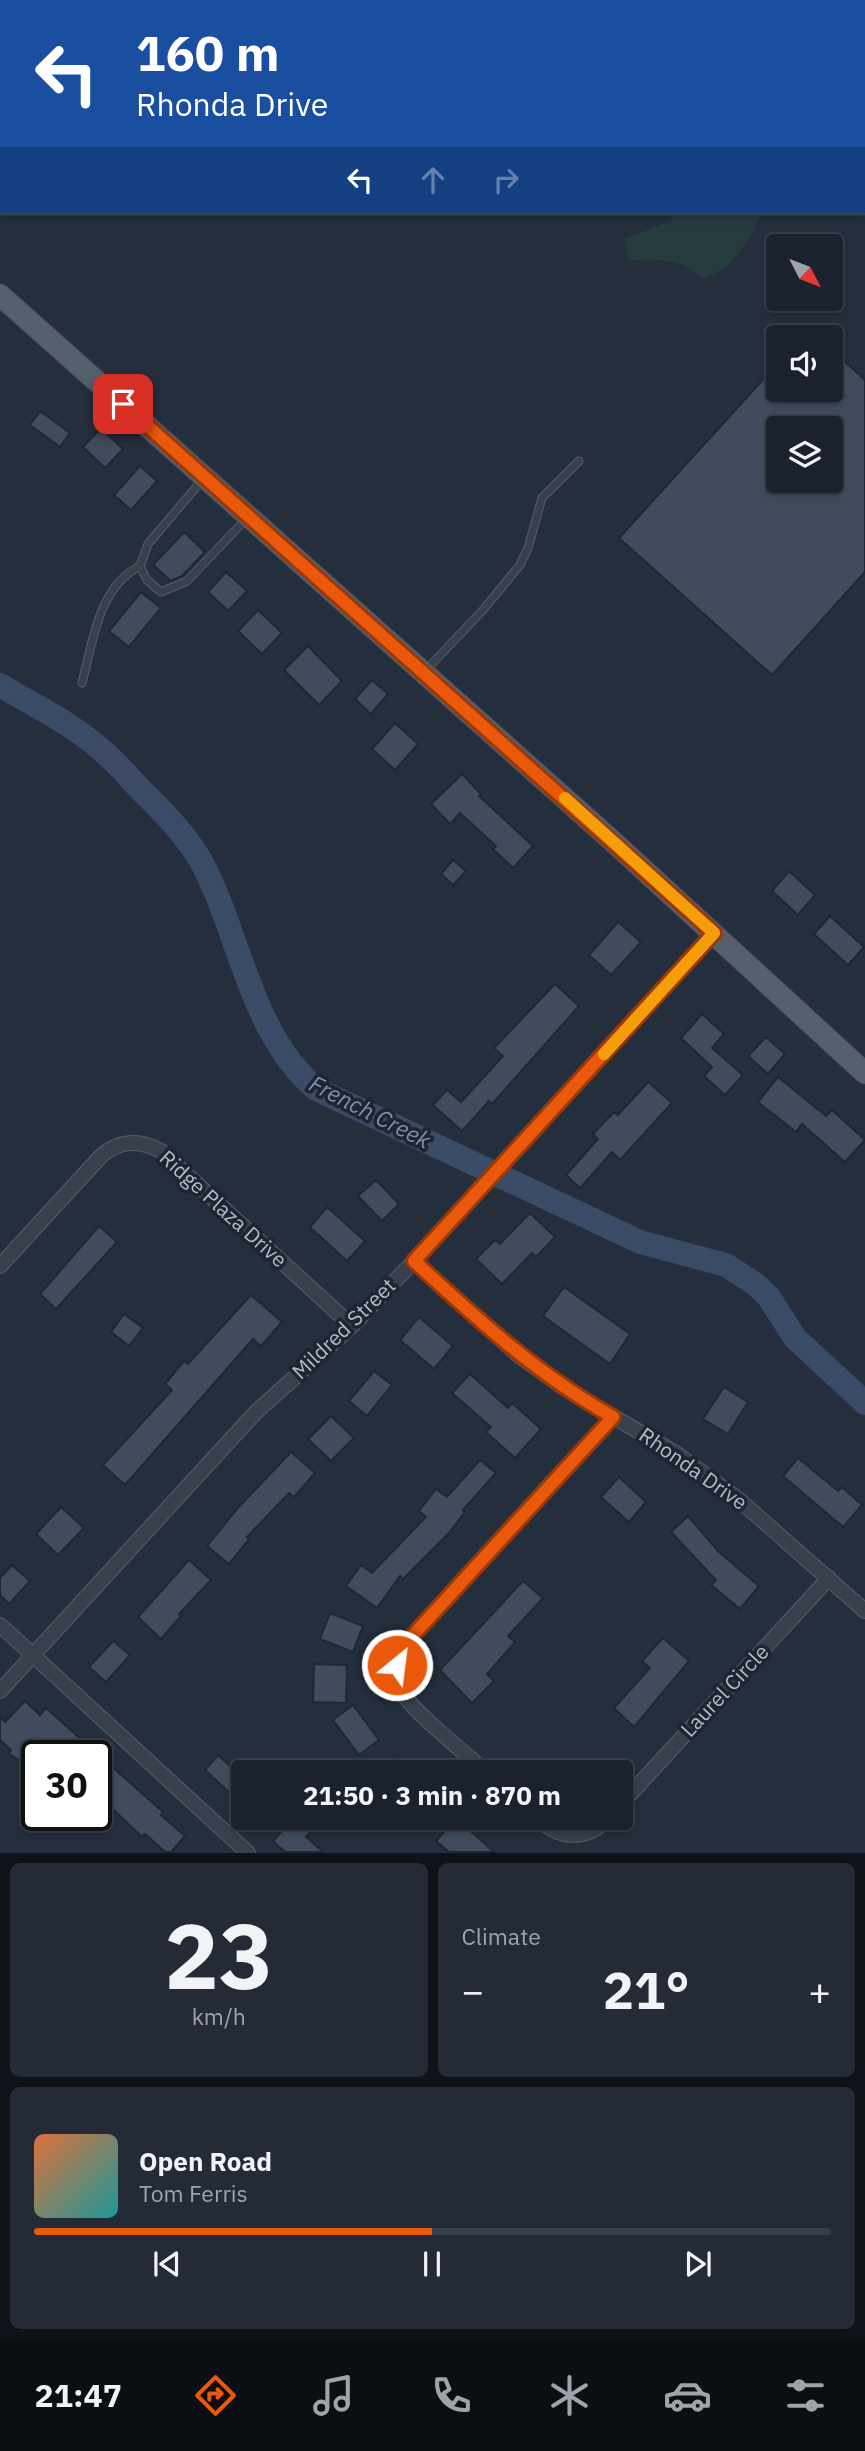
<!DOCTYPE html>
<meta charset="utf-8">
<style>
body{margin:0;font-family:"IBM Plex Sans",sans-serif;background:#242a36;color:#f1f3f6;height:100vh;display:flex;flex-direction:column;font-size:26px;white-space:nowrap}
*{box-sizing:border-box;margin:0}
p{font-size:23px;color:#a0a4aa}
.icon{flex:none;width:38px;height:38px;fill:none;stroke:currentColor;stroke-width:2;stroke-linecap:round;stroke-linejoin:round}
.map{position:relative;height:1853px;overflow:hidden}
.side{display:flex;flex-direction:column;gap:10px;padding:10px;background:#0f1319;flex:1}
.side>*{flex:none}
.hud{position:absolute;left:0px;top:0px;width:866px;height:214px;box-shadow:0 4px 10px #0003,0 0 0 2px #393f4a;background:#1a4fa0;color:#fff;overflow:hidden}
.needle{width:46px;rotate:132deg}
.buttons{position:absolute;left:766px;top:234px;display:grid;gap:14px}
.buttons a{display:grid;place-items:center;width:77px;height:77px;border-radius:7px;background:#1b222e;box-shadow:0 4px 10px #0003,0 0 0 2px #393f4a;font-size:35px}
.speed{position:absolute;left:21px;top:1740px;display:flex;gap:14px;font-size:35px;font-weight:700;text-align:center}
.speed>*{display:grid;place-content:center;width:91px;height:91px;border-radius:50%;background:#1b222e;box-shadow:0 4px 10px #0003,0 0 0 2px #393f4a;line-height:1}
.speed .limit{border:4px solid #111;border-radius:10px;background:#fff;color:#111}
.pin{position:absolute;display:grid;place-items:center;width:60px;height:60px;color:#fff;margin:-30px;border-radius:14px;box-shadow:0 4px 10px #0006}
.me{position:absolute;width:77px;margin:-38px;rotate:29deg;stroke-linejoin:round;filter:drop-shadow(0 0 5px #0008)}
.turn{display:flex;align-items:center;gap:24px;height:147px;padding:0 21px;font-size:32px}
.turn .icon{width:91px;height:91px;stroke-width:2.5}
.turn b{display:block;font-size:49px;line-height:60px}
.lanes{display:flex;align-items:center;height:66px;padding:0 21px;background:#0003;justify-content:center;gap:35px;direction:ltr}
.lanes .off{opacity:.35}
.big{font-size:52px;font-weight:700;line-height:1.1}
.side .tile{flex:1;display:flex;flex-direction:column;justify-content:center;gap:10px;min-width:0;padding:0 24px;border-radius:10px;background:#242a36}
.side .dial{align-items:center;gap:0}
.dial b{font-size:91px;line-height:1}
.song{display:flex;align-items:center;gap:21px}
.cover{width:84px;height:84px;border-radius:10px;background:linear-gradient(135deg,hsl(20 70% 55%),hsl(180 70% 35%))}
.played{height:7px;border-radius:4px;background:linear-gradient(90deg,#ea580c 50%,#393f4a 50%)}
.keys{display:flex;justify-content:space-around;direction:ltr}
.heat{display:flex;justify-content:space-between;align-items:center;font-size:38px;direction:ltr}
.side .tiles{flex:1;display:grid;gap:10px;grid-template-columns:1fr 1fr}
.tile:last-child{grid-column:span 2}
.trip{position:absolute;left:231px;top:1760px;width:402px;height:70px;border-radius:7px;background:#1b222e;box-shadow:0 4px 10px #0003,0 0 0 2px #393f4a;font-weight:700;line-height:70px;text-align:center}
.dock{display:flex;height:112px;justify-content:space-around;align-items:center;background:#0b0e12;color:#a0a4aa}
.dock .icon{width:49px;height:49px}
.dock .active{color:#ea580c}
.dock b{font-size:32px;color:#f1f3f6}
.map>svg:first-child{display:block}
</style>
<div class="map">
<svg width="865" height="1853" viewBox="0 0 865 1853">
<rect width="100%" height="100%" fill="#242e3d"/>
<path fill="#263b3e" d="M674 212H764C748 240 735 268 703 279 681 258 658 258 629 261L624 239 670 221Z"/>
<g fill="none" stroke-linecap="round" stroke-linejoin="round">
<path stroke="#394b67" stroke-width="24" d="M0 685C35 706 77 726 107 755 122 768 134 784 148 797 168 817 188 838 202 863 241 937 250 1032 316 1089L640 1242 726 1265 755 1284 768 1296 795 1338 865 1403"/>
</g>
<path fill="#404c5d" stroke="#1f2734" stroke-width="2" fill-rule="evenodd" d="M831 349 865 380V572L772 675 619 538 779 362V390H831ZM779 429H831V481H779Z
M40 411 70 433 60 447 30 425Z
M101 428 123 449 105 468 83 447Z
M140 466 157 481 131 510 114 495Z
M184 532 205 552 182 576 171 581 153 565Z
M226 572 247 591 228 611 208 592Z
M141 592 161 608 129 647 109 631Z
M258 610 282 633 262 654 238 631Z
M308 646 342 681 319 705 284 670Z
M372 680 388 694 371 714 355 699Z
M395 723 418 744 395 770 372 749Z
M462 774 481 794 479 796 533 846 513 868 493 849 496 846 460 813 450 824 431 804Z
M453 860 466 871 453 885 441 874Z
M789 871 815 895 798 915 772 891Z
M830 916 864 947 848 965 814 934Z
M618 922 641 942 611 975 589 955Z
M555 984 579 1006 492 1104 489 1101 462 1131 433 1105 447 1090 461 1102 503 1056 494 1048Z
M702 1014 724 1034 712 1048 743 1075 725 1095 704 1076 712 1067 681 1038Z
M766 1037 785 1054 768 1074 748 1056Z
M778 1077 826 1116 832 1110 865 1140 845 1162 802 1124 796 1132 758 1102Z
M648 1082 672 1103 620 1160 612 1152 580 1188 566 1175 598 1139 593 1134 614 1112 618 1115Z
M376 1180 399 1204 382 1221 358 1196Z
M327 1207 365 1241 347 1261 310 1227Z
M530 1213 555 1237 536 1257 532 1253 502 1284 476 1259 495 1240 500 1244Z
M99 1226 117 1242 56 1309 40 1294Z
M564 1287 630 1334 610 1364 543 1316Z
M251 1295 282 1322 261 1346 253 1339 125 1485 103 1465 172 1390 165 1384 184 1361 188 1364Z
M124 1314 143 1328 129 1346 111 1332Z
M419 1317 453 1346 434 1369 400 1340Z
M374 1371 392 1385 367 1416 349 1401Z
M470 1374 508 1408 512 1403 541 1429 515 1458 486 1432 491 1427 452 1393Z
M724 1387 748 1402 728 1434 703 1419Z
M331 1416 354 1438 331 1461 308 1439Z
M291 1452 315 1473 294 1497 289 1493 247 1537 249 1539 229 1564 207 1546 236 1510Z
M798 1458 838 1491 842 1487 862 1505 843 1527 783 1476Z
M480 1460 496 1473 463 1510 465 1512 448 1534 403 1579 400 1576 377 1608 346 1586 361 1565 372 1573 426 1517 419 1511 436 1489 447 1497Z
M619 1477 646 1502 629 1522 601 1497Z
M61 1507 84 1528 58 1555 36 1534Z
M688 1516 718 1551 759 1586 740 1609 711 1585 716 1580 671 1532Z
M189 1560 211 1580 179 1614 181 1616 161 1639 138 1617Z
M12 1565 30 1581 9 1604 0 1595V1578Z
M523 1581 543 1598 508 1636 515 1642 487 1674 494 1681 472 1703 440 1670Z
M330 1613 363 1626 353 1652 320 1639Z
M663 1638 689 1661 634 1727 614 1708 650 1668 642 1661Z
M113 1641 130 1655 106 1682 89 1667Z
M314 1664 347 1665 346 1703 313 1702Z
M25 1701 40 1715 46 1708 163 1812 161 1815 185 1836 171 1852H165L145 1834 142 1837 96 1793V1755H60L48 1744 44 1748 33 1739 19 1760 9 1754 11 1750 0 1740V1717L5 1722Z
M353 1705 379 1740 359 1755 333 1720Z
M218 1755 243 1778V1805L205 1770Z
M396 1758 410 1773H381Z
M294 1818H310L317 1825 306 1837 323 1852H285L273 1841Z
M456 1818 494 1852H449L436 1841Z"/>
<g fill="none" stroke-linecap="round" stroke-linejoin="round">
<defs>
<path id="lane" d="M204 478 148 544 140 566 147 580 161 592 187 581 246 519
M425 671 483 610 520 565 528 548 542 498 579 461
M82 683C93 642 98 587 140 566"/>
<path id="street" d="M414 1261 518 1355 561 1386 677 1454 738 1499 865 1611
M0 1266 101 1156C120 1140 139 1139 161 1151L352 1326
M0 1625 248 1853
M0 1691 256 1412 352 1326 414 1261 714 933
M487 1773C468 1755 410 1710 401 1690 393 1674 397 1659 405 1644L613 1417
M621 1804 829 1578
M537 1818C559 1839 586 1842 608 1818"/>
<path id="primary" d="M0 295 608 837 865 1073"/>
</defs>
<use href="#lane" stroke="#565e6b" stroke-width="9"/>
<use href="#street" stroke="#565e6b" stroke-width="16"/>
<use href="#primary" stroke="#414956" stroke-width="23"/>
<use href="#lane" stroke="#38404d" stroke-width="7"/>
<use href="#street" stroke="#38404d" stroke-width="14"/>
<use href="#primary" stroke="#565f6d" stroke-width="21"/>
</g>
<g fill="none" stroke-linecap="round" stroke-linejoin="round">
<defs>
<path id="route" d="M123 404 714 933 414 1261C477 1319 538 1375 613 1417L405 1644 397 1665"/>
</defs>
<use href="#route" stroke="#983908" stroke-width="18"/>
<use href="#route" stroke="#ea580c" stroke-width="12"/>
<path stroke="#f59e0b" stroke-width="12" d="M565 798 714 933 604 1054"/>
</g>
<g text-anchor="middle" stroke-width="7" stroke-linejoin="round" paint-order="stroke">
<g font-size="21" fill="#b3bbc9" stroke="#1d2532">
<text transform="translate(223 1209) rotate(42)" y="7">Ridge Plaza Drive</text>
<text transform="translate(344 1329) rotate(-44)" y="7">Mildred Street</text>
<text transform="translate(693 1469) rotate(35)" y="7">Rhonda Drive</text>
<text transform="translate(725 1691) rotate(-47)" y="7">Laurel Circle</text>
</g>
<g font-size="23" font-style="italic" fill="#7b91b1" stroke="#1d2532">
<text transform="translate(370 1112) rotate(27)" y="8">French Creek</text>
</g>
</g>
</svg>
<div class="buttons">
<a><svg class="needle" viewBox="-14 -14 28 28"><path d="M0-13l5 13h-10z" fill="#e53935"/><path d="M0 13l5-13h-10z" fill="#a0a4aa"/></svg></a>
<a><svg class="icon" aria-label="sound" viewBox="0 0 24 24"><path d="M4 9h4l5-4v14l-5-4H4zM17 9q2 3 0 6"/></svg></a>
<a><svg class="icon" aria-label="layers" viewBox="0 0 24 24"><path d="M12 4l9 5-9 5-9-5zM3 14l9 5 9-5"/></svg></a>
</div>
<div class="speed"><div class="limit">30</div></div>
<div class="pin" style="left:123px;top:404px;background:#d93025"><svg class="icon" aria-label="arrive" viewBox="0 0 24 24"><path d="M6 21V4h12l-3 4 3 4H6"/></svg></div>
<svg class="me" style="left:397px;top:1665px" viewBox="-20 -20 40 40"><circle r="17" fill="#ea580c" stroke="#fff" stroke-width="3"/><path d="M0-11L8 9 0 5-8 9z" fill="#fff"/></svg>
<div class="trip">21:50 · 3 min · 870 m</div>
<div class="hud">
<div class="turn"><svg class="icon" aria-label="left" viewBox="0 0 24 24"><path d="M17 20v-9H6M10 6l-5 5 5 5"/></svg><div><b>160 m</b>Rhonda Drive</div></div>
<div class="lanes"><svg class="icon" aria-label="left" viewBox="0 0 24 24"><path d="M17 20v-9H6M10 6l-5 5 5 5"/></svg><svg class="icon off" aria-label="ahead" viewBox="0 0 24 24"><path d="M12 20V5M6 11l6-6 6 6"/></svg><svg class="icon off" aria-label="right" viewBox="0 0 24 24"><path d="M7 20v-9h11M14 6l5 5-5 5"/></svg></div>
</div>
</div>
<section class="side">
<div class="tiles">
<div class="tile dial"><b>23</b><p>km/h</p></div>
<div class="tile"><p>Climate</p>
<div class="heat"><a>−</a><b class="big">21°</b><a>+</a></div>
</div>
<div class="tile">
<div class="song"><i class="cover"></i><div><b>Open Road</b><p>Tom Ferris</p></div></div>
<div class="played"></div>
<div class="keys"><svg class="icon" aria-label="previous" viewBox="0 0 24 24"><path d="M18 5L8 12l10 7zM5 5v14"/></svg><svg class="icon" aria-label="pause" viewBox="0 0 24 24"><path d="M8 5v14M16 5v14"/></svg><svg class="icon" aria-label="next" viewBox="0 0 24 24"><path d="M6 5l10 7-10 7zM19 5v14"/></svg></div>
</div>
</div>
</section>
<nav class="dock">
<b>21:47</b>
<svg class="icon active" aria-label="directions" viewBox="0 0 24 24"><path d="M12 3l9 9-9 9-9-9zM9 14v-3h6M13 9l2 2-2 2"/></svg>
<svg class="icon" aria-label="music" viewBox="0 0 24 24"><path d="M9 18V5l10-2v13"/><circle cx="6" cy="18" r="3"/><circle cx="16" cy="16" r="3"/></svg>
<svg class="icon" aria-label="phone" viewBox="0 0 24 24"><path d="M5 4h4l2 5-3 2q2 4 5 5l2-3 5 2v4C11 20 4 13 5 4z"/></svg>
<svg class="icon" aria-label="climate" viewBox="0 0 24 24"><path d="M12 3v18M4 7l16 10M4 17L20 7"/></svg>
<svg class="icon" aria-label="car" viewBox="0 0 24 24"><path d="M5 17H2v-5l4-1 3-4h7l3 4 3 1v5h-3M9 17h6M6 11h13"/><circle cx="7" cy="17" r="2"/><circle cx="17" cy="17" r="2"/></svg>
<svg class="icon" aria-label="filters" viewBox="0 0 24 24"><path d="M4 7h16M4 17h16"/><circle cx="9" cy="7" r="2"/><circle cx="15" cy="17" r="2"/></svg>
</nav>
